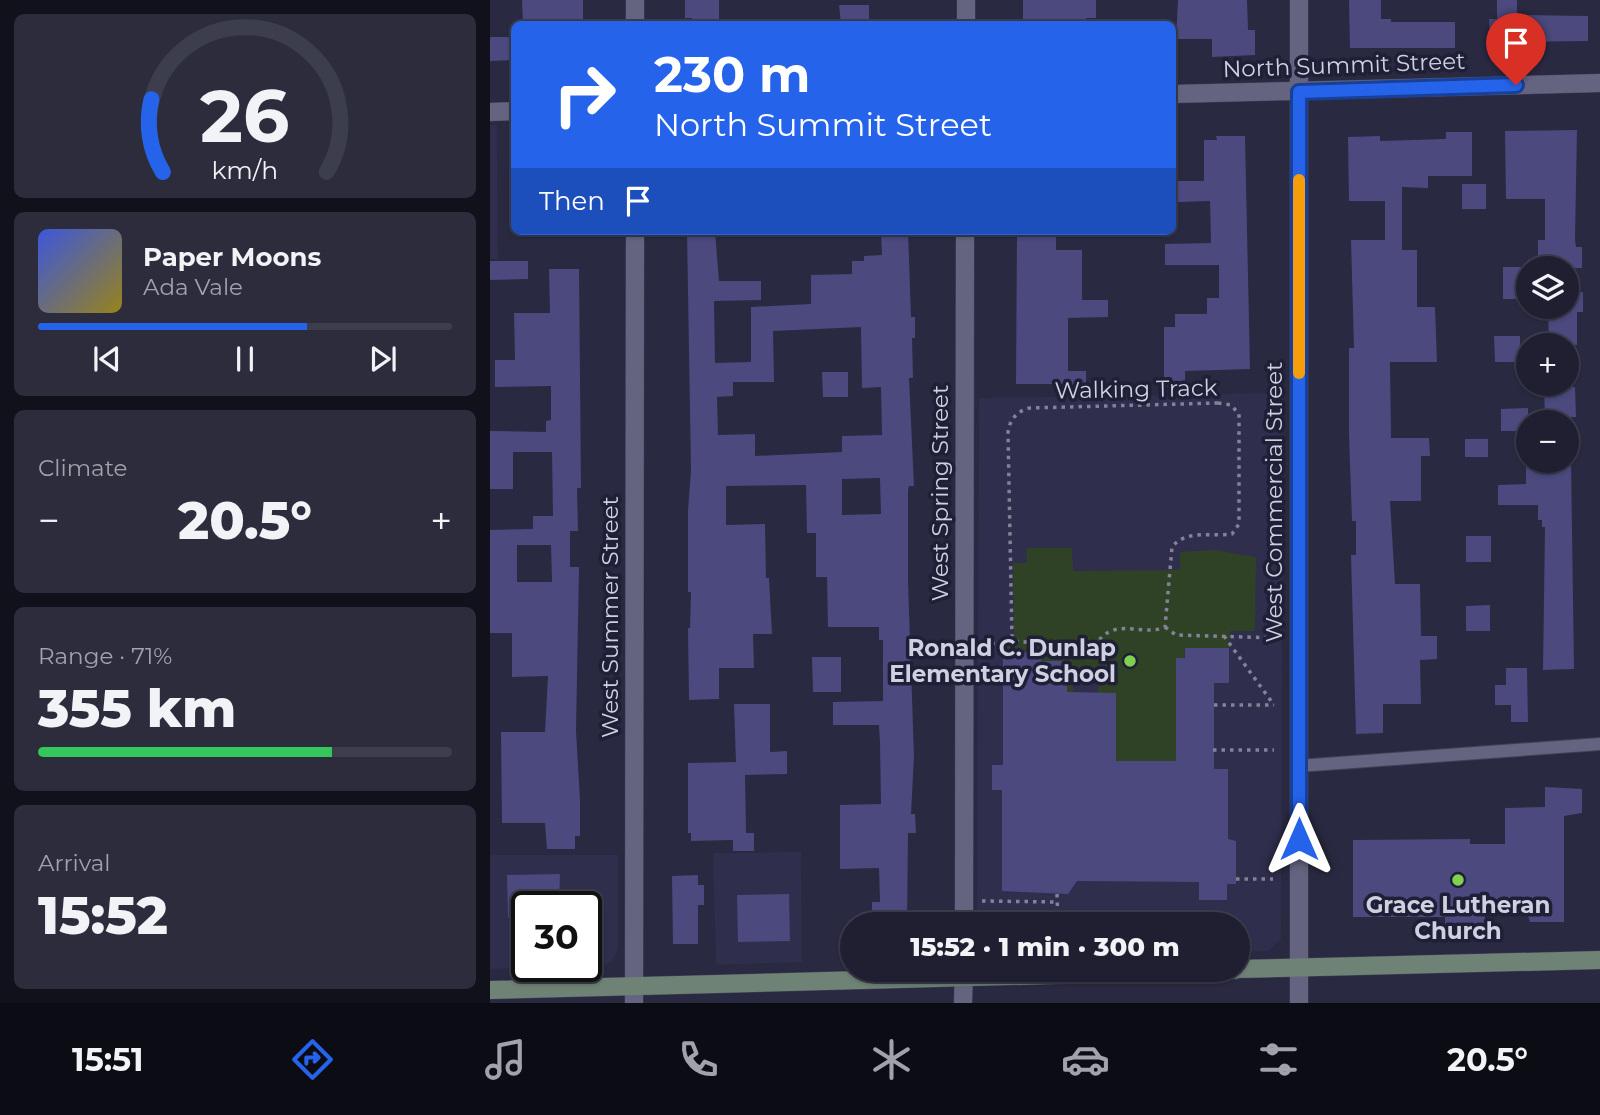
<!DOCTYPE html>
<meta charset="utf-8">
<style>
body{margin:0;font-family:Montserrat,sans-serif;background:#2c2c3d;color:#f1f3f6;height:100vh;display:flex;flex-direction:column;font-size:26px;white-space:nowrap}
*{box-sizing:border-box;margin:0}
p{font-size:23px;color:#a1a2ab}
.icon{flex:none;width:38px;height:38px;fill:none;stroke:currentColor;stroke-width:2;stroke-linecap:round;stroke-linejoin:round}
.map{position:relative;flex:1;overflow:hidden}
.panel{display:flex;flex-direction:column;gap:14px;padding:14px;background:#11111b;width:490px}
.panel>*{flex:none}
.guide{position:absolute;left:21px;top:21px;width:665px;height:214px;border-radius:10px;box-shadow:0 2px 5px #0004,0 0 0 2px #3c3d4d;background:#2563eb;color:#fff;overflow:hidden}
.buttons{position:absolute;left:1026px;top:256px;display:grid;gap:14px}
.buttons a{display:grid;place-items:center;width:63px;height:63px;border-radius:50%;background:#1f1f31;box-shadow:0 2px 5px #0004,0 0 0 2px #3c3d4d;font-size:35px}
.speed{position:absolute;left:21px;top:891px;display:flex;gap:14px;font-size:35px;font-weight:700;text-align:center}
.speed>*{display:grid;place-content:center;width:91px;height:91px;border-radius:50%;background:#1f1f31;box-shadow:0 2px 5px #0004,0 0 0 2px #3c3d4d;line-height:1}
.speed .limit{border:4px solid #111;border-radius:10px;background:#fff;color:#111}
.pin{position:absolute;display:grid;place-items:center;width:60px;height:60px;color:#fff;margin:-72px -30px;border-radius:50% 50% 50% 0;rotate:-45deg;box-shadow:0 0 7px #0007}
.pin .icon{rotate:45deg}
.me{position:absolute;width:77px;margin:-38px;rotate:0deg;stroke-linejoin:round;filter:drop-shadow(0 0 5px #0008)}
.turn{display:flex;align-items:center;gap:24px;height:147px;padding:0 28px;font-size:32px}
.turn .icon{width:91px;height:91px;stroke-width:2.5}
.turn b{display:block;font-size:49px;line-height:60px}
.then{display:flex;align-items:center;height:66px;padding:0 28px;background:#0003;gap:14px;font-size:26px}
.big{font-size:52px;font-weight:800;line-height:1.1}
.panel .card{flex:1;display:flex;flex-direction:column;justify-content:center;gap:10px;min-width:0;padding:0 24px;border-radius:10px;background:#2c2c3d}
.panel .dial{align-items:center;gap:0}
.dial svg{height:182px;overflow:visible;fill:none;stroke:#3c3d4d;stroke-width:7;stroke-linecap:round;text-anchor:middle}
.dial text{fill:#f1f3f6;stroke:none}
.song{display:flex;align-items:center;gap:21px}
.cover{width:84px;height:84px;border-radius:10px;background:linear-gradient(135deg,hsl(230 70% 55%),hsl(50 70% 35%))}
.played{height:7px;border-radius:4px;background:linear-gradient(90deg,#2563eb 65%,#3c3d4d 65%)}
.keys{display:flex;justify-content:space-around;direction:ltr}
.heat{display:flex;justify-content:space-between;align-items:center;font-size:38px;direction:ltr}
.charge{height:10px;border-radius:5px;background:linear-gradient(90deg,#34c759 71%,#3c3d4d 0)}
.trip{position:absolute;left:350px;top:912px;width:410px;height:70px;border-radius:35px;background:#1f1f31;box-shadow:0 2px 5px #0004,0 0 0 2px #3c3d4d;font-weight:800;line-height:70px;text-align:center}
.tabs{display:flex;height:112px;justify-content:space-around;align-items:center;background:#0c0c14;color:#a1a2ab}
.tabs .icon{width:49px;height:49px}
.tabs .current{color:#2563eb}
.tabs b{font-size:32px;color:#f1f3f6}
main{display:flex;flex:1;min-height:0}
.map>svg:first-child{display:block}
</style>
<main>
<section class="panel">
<div class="card dial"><svg viewBox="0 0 100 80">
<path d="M14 69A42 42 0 1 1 86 69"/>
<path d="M14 69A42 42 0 0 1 9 37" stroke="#2563eb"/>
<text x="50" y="56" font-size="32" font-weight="700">26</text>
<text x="50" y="72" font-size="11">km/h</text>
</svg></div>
<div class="card">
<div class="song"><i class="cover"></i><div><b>Paper Moons</b><p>Ada Vale</p></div></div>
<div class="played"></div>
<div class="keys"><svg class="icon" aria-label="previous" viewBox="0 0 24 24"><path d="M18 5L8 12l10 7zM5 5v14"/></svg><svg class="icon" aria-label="pause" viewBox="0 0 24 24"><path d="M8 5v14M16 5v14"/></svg><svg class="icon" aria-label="next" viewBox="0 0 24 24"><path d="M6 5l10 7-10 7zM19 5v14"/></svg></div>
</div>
<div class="card"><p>Climate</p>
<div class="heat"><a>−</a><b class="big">20.5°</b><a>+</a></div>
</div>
<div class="card"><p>Range · 71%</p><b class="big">355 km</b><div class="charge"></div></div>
<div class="card"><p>Arrival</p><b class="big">15:52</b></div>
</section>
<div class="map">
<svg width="1110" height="1003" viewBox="0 0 1110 1003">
<rect width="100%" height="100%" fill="#292941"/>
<path fill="#2f2e4d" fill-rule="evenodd" d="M0 125H7L8 259H0Z
M793 393 791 939 778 951 747 952V924H487L489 398Z
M311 852 312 962 226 965 223 853Z
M0 855H128V949L122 961 112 966 0 969ZM37 906H96V966H37Z"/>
<path fill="#304226" d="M536 548H582L583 571 690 570V552L725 550 766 557 765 631H740L739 648 695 649 686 761 656 768 649 761H626L608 693V671H583V692L577 693V661H551L539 651H513V636H524L523 563H537Z"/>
<path fill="#4b497d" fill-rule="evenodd" d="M32 0H93V24H33Z
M195 0H229V24H202V18H195Z
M533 0H606V18H596V24H533Z
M688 0H757L758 30H765V55L722 57V39H686Z
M859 0H891V19H901V22H965V48H860Z
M1007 0H1027V15L1098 16V41L1000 42 999 19H1007Z
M349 5H379V24H351Z
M0 37H24V60L0 61Z
M1087 130 1085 240 1086 247H1092V268H1048V240H1055V199H1016L1015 131Z
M956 132H982V176H938V188L912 187V250H927V307H945L947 362H900L901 438H939L940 456H931V501H900L905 584H930L931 636H947V659L930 660 931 704H893V733L866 734 861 555H866V521H862L859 434V348H864L861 240H895V201H859L858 137 890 136V141L956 139Z
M726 136H755L760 369 695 371V387H674V327H685V314H717V298H729V265H675V244L721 243 720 201 688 202 687 181H714V140H727Z
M972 184H996V209H972Z
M197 231H225L229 281H271V300L224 301 225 363 261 362V307L321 304V275L362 274V261H374V256L392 255 391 231H418L421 317H425V338H422L423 378H419L424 486H419L418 490V582L424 756 421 814H425L426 833H418L417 924H382V902H390L389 868 350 869V805L391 804 390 743 389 725H343V702L393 701V640H389V627H338L337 577H326V533H317L316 485 236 486V525L275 524 276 578H279L282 634H263L264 668H229V699L199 700 198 628H200L201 592H198V510L201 471ZM371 327 372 388 391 387 392 435 352 436V452L265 456V434L228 435 227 397 243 396V382H284L283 331ZM390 478 391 514 352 515V479Z
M527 231H566V250H592V300H618V317L578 318V371H596V390L576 391V384H526Z
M0 261H38V279L0 280Z
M1013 267H1034V299H1013Z
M59 269H89L91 488H87L88 531H80V567H89L86 731 90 800V836H85V849H57L55 823H12L11 732H55L58 676 22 677V633H0V530L43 529V516H63L62 452H23V489H0V431L56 432V421L61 420V386L5 387V360H25L24 313H60ZM27 545H61L62 582H27Z
M1076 292H1093V312H1087V345H1059L1058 306H1076Z
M1004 336H1030V362H1005Z
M332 372H358V397H333Z
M1054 387H1085L1086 417H1055Z
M1038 408V431H1011V409Z
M975 439H998V457H975Z
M1036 460H1081L1084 669 1053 670 1055 527H1052V520H1048V505H1008V485L1036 484Z
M976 536H1001V562H976Z
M1000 605V631H976V606Z
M695 648H739V683H724V769H738V839L746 841V884H737V900H709V882L587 881 578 894 512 891V790H502V765H513V651L551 653V661H577V692L626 693V761H686V658H695Z
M322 657H351V692H323Z
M1016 668H1037L1038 722H1021V705H1005V685H1016Z
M244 704H280V752L297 751V774L255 775 256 833H264V851H243V840L201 841V833H198V763L246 762Z
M1055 787 1092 789V813L1074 816V922H1040L1037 913H995V930H955V917H863V840L980 839V844H1015V808L1055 807Z
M70 874 69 906H37V917L18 918 17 875Z
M208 875V885H214V905H208V944H183L182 876Z
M299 894 300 941 248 942 247 895Z"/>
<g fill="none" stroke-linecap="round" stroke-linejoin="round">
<defs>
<path id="service" d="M808 766 1110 744"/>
<path id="minor" d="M809 0V1003
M145 24V0
M476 24V0
M682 94 1110 83
M0 112 24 111
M474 924 475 231
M144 1003 145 231
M473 1003 474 970"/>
<path id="secondary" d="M747 969 1110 960
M0 990 745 970"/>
</defs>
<use href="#service" stroke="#434357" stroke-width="14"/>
<use href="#minor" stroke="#434357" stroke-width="19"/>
<use href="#secondary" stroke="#434357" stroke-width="19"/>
<path stroke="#838397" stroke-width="3.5" stroke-dasharray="3.5 5" stroke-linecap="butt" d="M728 403 741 405 749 414V524L742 534C722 537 696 529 682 547L675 627C659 635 638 624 621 631 613 634 611 641 601 643L529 642 522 639 518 432C520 419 527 411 540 408Z
M675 627 686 635 789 638
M734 636 784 705
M493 644 523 642
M724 705H784
M723 750H784
M746 879H783
M567 894 568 924
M492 901 567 902"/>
<use href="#service" stroke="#646481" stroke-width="12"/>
<use href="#minor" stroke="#646481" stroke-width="18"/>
<use href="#secondary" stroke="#6e8275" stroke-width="18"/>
</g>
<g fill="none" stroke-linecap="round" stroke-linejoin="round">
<defs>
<path id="route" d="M809 839V92L1026 85"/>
</defs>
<use href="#route" stroke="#184099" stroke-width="18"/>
<use href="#route" stroke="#2563eb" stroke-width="12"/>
<path stroke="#f59e0b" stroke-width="12" d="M809 180V373"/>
</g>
<g fill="#81d050" stroke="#1f1f37" stroke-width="2.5">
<circle cx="640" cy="661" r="7"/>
<circle cx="968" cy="880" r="7"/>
</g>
<g text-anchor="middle" stroke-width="7" stroke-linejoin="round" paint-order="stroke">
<g font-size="23" fill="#cfd0e0" stroke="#1f1f37">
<text transform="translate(854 65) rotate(-2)" y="8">North Summit Street</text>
<text transform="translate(646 389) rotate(-1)" y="8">Walking Track</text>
<text transform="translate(450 493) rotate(-90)" y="8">West Spring Street</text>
<text transform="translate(784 502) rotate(-90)" y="8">West Commercial Street</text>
<text transform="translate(120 617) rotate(-90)" y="8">West Summer Street</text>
</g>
<g font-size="23" font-weight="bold" fill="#cfd0e0" stroke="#1f1f37" text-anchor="end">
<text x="626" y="656">Ronald C. Dunlap<tspan x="626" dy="26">Elementary School</tspan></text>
<text x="968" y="913" text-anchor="middle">Grace Lutheran<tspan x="968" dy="26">Church</tspan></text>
</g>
</g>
</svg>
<div class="buttons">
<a><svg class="icon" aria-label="layers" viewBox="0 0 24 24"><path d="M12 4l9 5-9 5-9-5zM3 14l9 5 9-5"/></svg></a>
<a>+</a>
<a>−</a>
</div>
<div class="speed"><div class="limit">30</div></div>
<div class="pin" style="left:1026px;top:85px;background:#d93025"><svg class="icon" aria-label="arrive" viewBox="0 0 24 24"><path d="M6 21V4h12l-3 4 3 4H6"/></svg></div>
<svg class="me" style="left:809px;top:839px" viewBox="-20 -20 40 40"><path d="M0-17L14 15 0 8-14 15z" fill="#2563eb" stroke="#fff" stroke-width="4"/></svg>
<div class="trip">15:52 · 1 min · 300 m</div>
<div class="guide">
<div class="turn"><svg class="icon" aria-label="right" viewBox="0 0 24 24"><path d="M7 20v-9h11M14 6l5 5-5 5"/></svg><div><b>230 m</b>North Summit Street</div></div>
<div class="then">Then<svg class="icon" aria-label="arrive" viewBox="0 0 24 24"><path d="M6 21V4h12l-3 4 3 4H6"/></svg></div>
</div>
</div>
</main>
<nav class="tabs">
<b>15:51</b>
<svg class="icon current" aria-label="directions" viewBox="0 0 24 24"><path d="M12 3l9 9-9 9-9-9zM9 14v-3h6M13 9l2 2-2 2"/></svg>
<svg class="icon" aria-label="music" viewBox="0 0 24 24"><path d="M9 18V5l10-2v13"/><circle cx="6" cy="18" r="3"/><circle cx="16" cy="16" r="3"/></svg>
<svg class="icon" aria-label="phone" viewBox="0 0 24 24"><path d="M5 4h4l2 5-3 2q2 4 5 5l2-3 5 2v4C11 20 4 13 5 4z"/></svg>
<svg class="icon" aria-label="climate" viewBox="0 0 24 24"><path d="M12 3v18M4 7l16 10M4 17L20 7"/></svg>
<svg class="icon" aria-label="car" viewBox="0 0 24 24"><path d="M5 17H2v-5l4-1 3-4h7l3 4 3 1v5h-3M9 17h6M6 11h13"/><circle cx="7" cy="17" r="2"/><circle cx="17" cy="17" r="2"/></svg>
<svg class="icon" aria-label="filters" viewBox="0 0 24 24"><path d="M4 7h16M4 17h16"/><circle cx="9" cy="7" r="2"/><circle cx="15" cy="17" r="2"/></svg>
<b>20.5°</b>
</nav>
